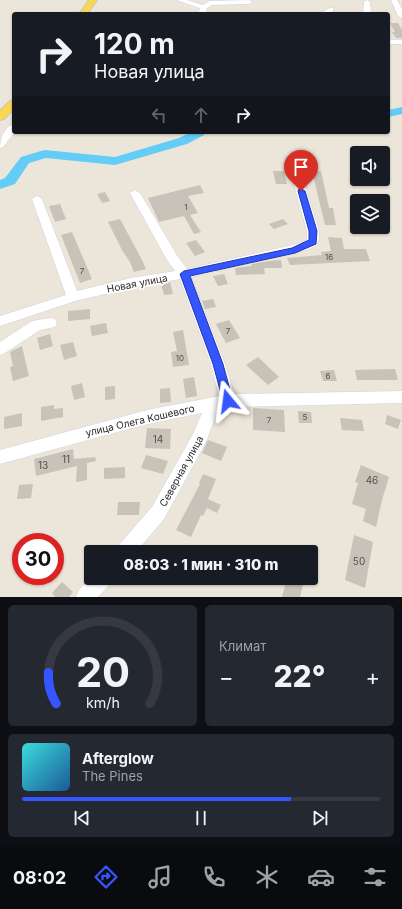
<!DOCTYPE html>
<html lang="ru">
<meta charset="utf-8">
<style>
body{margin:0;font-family:Inter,sans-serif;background:#242831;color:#f1f3f6;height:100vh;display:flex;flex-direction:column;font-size:15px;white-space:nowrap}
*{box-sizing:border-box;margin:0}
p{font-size:13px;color:#9ea1a6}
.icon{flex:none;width:22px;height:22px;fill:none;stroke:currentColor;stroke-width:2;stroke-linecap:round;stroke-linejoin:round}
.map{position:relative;height:597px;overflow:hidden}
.panel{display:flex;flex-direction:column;gap:8px;padding:8px;background:#0d0f14;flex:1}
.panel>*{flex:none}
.hud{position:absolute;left:12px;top:12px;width:378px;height:122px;border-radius:4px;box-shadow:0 1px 3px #0004;background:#171b24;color:#f1f3f6;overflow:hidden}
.controls{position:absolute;left:350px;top:146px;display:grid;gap:8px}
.controls a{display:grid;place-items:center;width:40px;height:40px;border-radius:4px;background:#171b24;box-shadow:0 1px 3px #0004;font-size:20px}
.speed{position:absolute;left:12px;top:533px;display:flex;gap:8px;font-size:20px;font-weight:700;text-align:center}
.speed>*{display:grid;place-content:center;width:52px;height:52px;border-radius:50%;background:#171b24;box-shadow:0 1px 3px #0004;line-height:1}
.speed .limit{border:6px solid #d22;background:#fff;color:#111}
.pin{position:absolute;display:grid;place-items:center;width:34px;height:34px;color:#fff;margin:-41px -17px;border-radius:50% 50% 50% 0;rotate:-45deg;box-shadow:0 0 4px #0007}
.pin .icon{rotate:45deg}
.me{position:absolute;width:44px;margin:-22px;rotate:344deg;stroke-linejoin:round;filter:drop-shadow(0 0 3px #0008)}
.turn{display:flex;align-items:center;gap:14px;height:84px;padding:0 16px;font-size:18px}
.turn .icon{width:52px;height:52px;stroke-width:2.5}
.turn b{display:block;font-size:28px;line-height:34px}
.lanes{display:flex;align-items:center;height:38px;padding:0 16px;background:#0003;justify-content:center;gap:20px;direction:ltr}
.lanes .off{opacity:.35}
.big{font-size:30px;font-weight:800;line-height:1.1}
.panel .tile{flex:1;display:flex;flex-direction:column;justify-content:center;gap:6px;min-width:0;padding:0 14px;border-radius:6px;background:#242831}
.panel .dial{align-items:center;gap:0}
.dial svg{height:104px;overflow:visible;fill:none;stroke:#363941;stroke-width:7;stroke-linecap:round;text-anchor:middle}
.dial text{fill:#f1f3f6;stroke:none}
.song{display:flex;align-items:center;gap:12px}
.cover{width:48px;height:48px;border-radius:6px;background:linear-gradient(135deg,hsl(180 70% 55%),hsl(210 70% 35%))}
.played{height:4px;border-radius:2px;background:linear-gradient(90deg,#3455ff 75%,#363941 75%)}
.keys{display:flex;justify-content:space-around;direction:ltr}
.heat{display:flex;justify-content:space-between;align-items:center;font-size:22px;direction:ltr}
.panel .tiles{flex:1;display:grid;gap:8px;grid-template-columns:1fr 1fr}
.tile:last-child{grid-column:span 2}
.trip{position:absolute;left:84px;top:545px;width:234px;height:40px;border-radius:4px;background:#171b24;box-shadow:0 1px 3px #0004;font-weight:800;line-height:40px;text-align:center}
.tabs{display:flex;height:64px;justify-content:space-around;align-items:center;background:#090b0e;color:#9ea1a6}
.tabs .icon{width:28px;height:28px}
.tabs .selected{color:#3455ff}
.tabs b{font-size:18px;color:#f1f3f6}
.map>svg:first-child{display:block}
</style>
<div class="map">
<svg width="402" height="597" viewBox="0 0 402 597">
<rect width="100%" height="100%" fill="#ece5d9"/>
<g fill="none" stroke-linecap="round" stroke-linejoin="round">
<path fill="#63cdf7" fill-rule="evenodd" d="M402 107V114L388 117V110Z
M191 132H206L204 135 187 144 115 165 46 158 29 163 15 184 0 189V180L5 178 21 157 41 151 45 150 115 157 179 138Z"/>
</g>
<path fill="#c7c3b8" d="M390 23H398L402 30V38H396L392 32H395Z
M273 171H284L287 184H276Z
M312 171H321L329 208H333L336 225H325Z
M200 185 204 193 188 196 198 213 190 215 201 232 194 234 184 216 159 222 148 198Z
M105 192 110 201 102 203 97 194Z
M60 204 66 219 55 222 49 206Z
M120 219 142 260 146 269 134 272 130 262 122 250 108 222Z
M283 219 288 224 274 229 269 224Z
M72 232 92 279 80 283 61 235Z
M328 237 342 238 344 249H366L370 261 290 265 287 258 322 255 321 252 331 251Z
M196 240 205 252 195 256 186 243Z
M281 260 282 268H264L265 274 236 275 235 268 252 266 251 264 270 261Z
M224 274 228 284 218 286 213 276Z
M170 282 173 294 164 295 161 284Z
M213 299 216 307 205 309 202 301Z
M90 309V319L68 321V311Z
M229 320 240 338 226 343 216 324Z
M106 323 108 333 92 336 90 326Z
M183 330 189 365 173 367 171 352 177 351 173 332Z
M50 334 53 346 40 350 37 338Z
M73 342 77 356 64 360 60 345Z
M22 346 29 376 13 381 10 367 13 366 10 352Z
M258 357 279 377 268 385 246 365Z
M395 369 398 380H357L355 370Z
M334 370 337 381H323L320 371Z
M194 377 197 396 186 398 183 379Z
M82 383 85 397 74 400 71 386Z
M115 386V399L105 400V387Z
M170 388 171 402 160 403V389Z
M54 405V409L63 408V417L41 421V407Z
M253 408 284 410 285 432 253 430Z
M298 411 311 412 312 423H299Z
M22 413V426L4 429V417Z
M387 415 401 420 398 429 385 424Z
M340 418 362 420 364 431 342 430Z
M147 428 171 429 170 449 145 448Z
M208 440 227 447 221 461 202 453Z
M73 449 74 459 95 457 96 461 87 463V480L76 482 77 466 36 476 34 459Z
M146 455 168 461 163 474 141 468Z
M361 465 389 477 382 500 376 527 363 521 366 509 352 504 358 483 355 482Z
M125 467V478L104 479V468Z
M203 474 216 479 208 499 221 505 217 513 207 508 203 516 201 515 191 537 176 530 200 484 199 483Z
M33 484 31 498 17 499 19 485Z
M118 502H140L139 515H117Z
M354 535 373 542 365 588 345 580Z
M287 578 303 584 300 597H282Z
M62 582 73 592 69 597H55L52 593Z"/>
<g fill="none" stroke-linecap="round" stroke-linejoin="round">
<defs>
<path id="minor" d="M176 0H187L203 5 210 1 249 0 252 2 249 4 212 5 207 8 206 14H198L200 8Z
M367 0 370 2 371 14H363L364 2Z
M391 0H397L402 9V18L398 16Z
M330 8H333V12L328 14H318Z
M388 40H402V44H388Z
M14 124 15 132 3 147 0 148C0 139 4 127 14 124Z
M293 161 298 164 319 231C319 243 319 246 306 250L191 277 225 364 234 394 402 391V403L231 407 215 418 206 442 164 519 136 552H115L118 546 152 507 193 434 202 413 147 424 0 464V450L147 410 219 396 211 364 180 279 131 288 75 301 0 326V316L66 295 32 199 37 196 42 199 77 291 131 278 175 271 167 260 130 193 135 190 140 193 178 257 187 269 302 243 307 240V231L288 164Z
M50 318 55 319 57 323 55 327 40 330 5 353 0 355V342L32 321Z
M91 577V578H111L109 585 98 597H76L79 590Z"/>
<path id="major" d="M89 0H97L87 14H79Z
M14 100V109L4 119 0 120V111L10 101Z"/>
</defs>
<use href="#minor" stroke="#ced2e3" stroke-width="1"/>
<use href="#major" stroke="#c7c7c7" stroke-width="2"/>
<use href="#minor" fill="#fff" fill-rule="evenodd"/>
<use href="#major" fill="#fbd750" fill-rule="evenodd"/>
</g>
<path fill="#3455ff" stroke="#2237a6" d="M299 189H301L305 191 317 231 316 244 295 253 190 276 223 364 233 401 232 404 228 405 224 404 223 401 213 364 180 274 184 271 292 248 309 240V231L298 191Z"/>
<g text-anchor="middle" stroke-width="3.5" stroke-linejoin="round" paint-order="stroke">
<g font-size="8" fill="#50504d">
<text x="186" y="210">1</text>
<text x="329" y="260">16</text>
<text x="82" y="274">7</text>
<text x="228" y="334">7</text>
<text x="180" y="361">10</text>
<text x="328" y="379">6</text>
<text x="305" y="420">5</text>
<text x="269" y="423">7</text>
</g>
<g font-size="10" fill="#292929" stroke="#fff">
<text transform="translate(137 283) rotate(-11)" y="4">Новая улица</text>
<text transform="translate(140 420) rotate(-13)" y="4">улица Олега Кошевого</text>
<text transform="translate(181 471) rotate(-61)" y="4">Северная улица</text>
</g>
<g font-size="10" fill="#50504d">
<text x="158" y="443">14</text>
<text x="66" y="463">11</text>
<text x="43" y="469">13</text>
<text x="372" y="484">46</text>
<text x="359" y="565">50</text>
</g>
</g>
</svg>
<div class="controls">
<a><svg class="icon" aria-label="sound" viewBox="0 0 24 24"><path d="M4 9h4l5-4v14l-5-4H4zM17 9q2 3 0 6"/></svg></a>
<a><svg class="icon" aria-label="layers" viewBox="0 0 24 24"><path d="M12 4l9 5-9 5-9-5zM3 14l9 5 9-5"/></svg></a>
</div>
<div class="speed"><div class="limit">30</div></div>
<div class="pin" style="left:301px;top:191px;background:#d93025"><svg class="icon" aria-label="arrive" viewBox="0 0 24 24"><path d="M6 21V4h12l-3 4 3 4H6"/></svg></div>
<svg class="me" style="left:228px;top:401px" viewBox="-20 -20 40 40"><path d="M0-17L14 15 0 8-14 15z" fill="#3455ff" stroke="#fff" stroke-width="4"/></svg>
<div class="trip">08:03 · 1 мин · 310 m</div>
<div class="hud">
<div class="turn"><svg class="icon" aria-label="right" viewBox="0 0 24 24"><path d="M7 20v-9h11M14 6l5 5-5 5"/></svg><div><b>120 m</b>Новая улица</div></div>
<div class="lanes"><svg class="icon off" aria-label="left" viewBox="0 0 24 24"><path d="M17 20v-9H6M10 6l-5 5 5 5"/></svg><svg class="icon off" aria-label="ahead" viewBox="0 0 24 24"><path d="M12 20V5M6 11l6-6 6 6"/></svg><svg class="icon" aria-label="right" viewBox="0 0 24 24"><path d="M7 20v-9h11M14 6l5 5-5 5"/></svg></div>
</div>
</div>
<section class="panel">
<div class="tiles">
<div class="tile dial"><svg viewBox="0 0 100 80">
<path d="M14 69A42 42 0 1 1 86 69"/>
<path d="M14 69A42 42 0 0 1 8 45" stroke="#3455ff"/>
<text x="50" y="56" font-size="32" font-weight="700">20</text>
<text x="50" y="72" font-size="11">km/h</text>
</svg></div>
<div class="tile"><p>Климат</p>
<div class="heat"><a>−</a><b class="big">22°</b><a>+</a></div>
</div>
<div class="tile">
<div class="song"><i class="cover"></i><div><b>Afterglow</b><p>The Pines</p></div></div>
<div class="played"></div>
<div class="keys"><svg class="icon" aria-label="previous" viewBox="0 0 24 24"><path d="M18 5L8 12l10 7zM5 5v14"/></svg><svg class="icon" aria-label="pause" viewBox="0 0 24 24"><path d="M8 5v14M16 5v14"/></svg><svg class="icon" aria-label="next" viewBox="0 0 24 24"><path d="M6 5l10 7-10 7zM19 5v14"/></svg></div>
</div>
</div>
</section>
<nav class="tabs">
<b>08:02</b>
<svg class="icon selected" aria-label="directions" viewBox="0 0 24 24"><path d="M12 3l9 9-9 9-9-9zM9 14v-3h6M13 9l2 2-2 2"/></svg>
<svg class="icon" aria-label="music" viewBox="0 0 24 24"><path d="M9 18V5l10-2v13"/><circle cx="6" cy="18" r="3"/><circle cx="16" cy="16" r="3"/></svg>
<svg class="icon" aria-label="phone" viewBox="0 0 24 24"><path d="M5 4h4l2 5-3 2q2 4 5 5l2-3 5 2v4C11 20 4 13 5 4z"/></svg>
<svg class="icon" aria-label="climate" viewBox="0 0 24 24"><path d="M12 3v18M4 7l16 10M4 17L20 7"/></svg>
<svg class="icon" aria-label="car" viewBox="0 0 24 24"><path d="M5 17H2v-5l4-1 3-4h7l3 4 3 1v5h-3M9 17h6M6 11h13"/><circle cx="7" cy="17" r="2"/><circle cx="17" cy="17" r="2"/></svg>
<svg class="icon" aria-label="filters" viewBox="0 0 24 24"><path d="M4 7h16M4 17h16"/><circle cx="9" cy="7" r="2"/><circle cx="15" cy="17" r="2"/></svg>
</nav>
